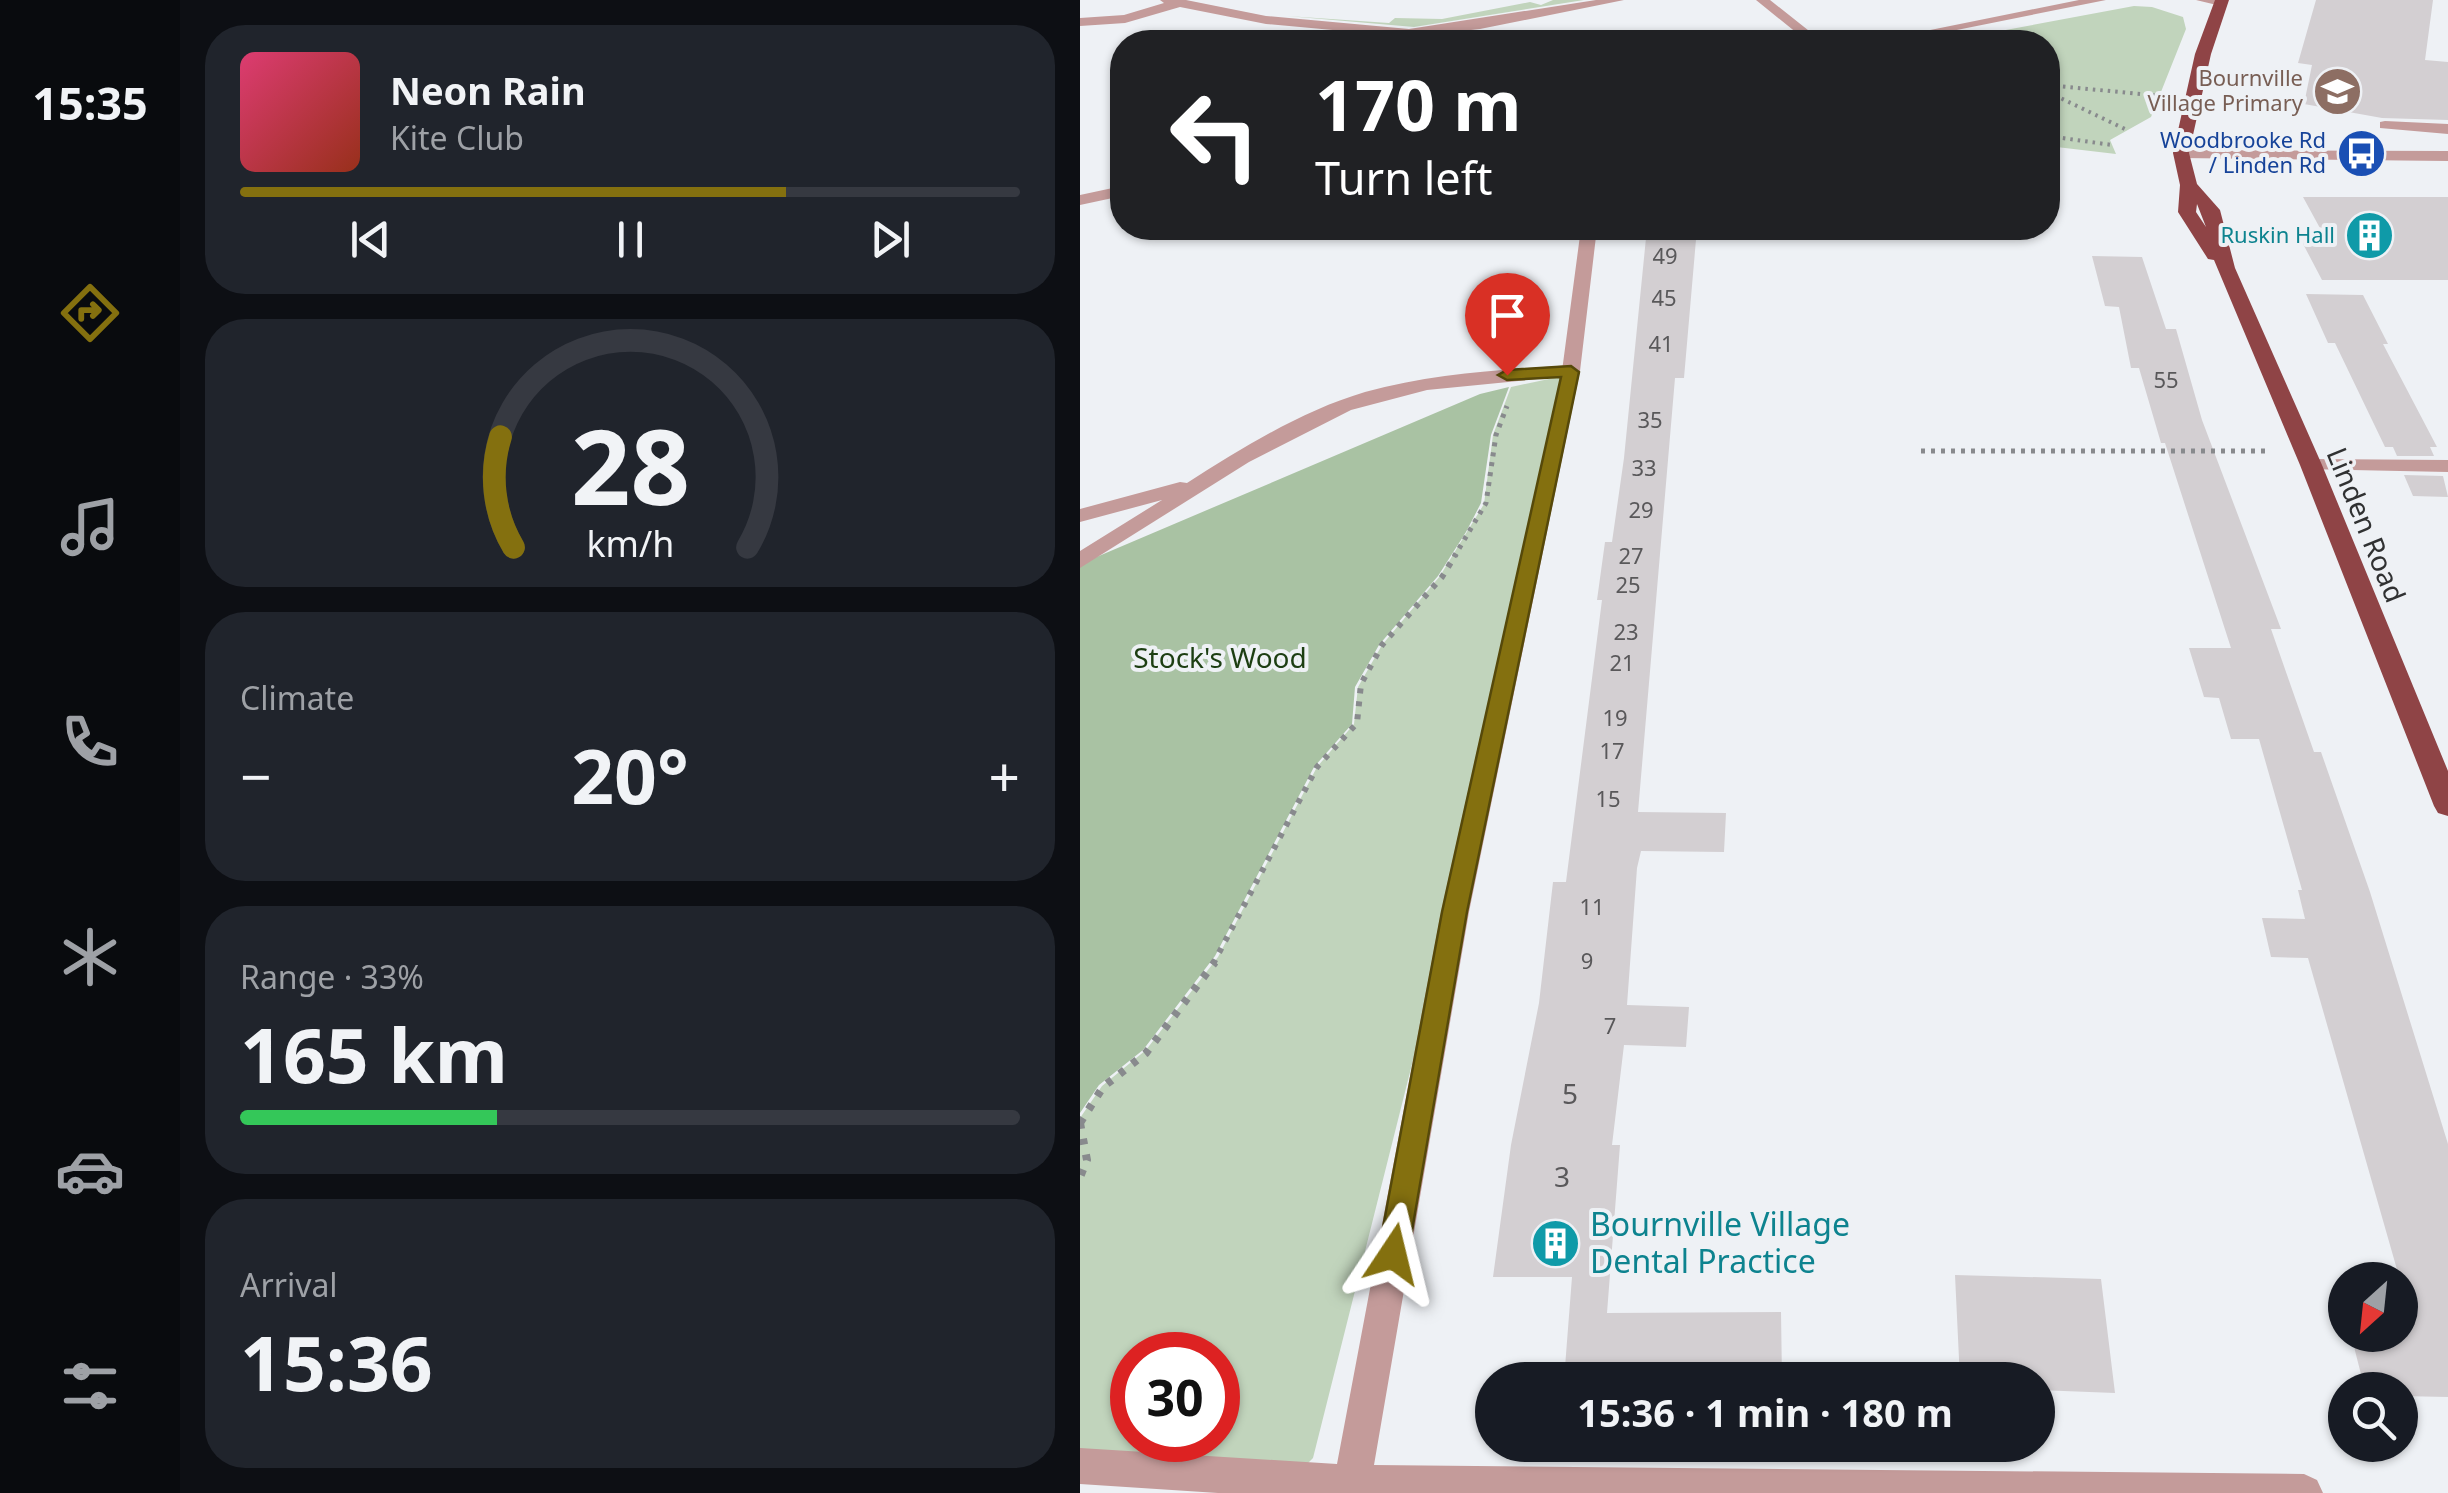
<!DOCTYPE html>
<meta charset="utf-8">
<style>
body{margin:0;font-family:"Noto Sans",sans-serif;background:#20242c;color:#f1f3f6;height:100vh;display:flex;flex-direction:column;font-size:38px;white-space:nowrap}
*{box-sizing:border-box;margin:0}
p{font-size:32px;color:#9ea1a6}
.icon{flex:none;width:55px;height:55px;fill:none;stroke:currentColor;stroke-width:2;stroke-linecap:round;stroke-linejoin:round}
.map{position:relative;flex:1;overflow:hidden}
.side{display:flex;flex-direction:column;gap:25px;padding:25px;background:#0d0f14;width:900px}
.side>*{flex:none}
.hud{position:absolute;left:30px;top:30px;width:950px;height:210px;border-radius:40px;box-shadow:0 2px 8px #0004;background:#202124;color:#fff;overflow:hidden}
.needle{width:65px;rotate:207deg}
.buttons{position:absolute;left:1248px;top:1262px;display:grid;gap:20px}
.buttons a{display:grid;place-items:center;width:90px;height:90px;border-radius:50%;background:#171b24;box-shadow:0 2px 8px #0004;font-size:50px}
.speed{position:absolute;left:30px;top:1332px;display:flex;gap:20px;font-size:50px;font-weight:700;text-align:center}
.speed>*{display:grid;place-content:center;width:130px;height:130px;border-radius:50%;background:#171b24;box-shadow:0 2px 8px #0004;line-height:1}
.speed .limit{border:15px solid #d22;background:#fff;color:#111}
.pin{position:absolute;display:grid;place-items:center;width:85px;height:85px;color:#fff;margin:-102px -42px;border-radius:50% 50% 50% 0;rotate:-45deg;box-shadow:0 0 10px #0007}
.pin .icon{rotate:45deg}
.me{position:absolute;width:110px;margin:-55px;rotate:10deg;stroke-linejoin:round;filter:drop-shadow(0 0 8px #0008)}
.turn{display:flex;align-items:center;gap:35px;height:210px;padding:0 40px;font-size:45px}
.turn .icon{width:130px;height:130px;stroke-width:2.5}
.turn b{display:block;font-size:70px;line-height:85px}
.big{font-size:75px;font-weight:700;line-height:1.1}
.side .widget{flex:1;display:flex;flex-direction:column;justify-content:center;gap:15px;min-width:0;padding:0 35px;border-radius:40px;background:#20242c}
.side .dial{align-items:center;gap:0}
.dial svg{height:260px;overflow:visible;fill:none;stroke:#363941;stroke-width:7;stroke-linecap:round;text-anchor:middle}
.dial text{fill:#f1f3f6;stroke:none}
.song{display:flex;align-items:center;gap:30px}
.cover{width:120px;height:120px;border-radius:15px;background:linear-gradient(135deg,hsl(340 70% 55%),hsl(10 70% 35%))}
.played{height:10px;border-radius:5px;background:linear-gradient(90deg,#84700f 70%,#363941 70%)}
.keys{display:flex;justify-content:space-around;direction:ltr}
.heat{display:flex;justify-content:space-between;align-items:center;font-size:55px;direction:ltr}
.charge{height:15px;border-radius:8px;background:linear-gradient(90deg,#34c759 33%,#363941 0)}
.trip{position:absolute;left:395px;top:1362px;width:580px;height:100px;border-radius:50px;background:#171b24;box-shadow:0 2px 8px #0004;font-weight:700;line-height:100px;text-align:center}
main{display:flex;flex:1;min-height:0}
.menu{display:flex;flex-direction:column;width:180px;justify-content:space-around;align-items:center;background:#090b0e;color:#9ea1a6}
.menu .icon{width:70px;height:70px}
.menu .selected{color:#84700f}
.menu b{font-size:45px;color:#f1f3f6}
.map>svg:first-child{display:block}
</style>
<main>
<nav class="menu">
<b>15:35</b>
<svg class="icon selected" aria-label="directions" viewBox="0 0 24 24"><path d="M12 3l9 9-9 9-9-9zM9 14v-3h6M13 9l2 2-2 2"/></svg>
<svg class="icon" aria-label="music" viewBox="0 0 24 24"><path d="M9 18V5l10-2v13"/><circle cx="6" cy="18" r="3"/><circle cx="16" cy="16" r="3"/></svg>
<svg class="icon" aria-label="phone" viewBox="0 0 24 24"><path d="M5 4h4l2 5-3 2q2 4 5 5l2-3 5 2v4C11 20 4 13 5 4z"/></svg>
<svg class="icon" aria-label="climate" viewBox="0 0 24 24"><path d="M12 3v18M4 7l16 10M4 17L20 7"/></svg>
<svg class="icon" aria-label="car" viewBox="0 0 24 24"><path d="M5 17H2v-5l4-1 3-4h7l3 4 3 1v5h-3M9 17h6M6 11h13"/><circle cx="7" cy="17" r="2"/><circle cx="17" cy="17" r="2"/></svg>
<svg class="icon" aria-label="filters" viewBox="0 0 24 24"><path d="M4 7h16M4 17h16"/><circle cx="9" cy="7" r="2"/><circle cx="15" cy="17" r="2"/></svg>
</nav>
<section class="side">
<div class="widget">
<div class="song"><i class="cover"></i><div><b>Neon Rain</b><p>Kite Club</p></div></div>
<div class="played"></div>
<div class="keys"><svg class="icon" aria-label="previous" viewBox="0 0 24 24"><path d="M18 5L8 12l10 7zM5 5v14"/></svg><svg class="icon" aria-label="pause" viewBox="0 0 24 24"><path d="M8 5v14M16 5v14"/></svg><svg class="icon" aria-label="next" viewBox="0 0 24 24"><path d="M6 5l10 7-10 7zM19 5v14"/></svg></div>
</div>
<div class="widget dial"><svg viewBox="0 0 100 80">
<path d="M14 69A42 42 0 1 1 86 69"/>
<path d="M14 69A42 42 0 0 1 10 35" stroke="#84700f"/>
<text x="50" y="56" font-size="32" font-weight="700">28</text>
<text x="50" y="72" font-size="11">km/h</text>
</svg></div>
<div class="widget"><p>Climate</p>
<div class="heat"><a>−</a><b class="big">20°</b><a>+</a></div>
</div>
<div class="widget"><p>Range · 33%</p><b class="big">165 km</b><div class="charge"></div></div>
<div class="widget"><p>Arrival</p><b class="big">15:36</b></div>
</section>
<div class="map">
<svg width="1368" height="1493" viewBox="0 0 1368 1493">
<rect width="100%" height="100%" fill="#eef1f5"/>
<path fill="#c1d4bc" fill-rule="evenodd" d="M473 0H504L334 27 207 16 309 23 315 18 362 19 450 2 461 5Z
M1054 6 1072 7 1103 17 1106 29 1071 117 1030 140 1036 154 968 146V42H861Z
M488 375 369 917 233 1458 228 1463 0 1449V1118L22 1086 66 1050 138 957 237 767 274 724 278 687 302 645 360 576 404 504 413 435 431 387ZM52 1355H138V1440H52Z"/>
<path fill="#a9c2a3" d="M429 387 411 435 401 503 386 532 358 576 299 645 275 687 272 724 234 767 135 956 63 1050 19 1085 0 1113V564L400 394Z"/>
<path fill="#d3cfd2" d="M1236 0H1353L1345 60 1368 62V120L1302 118 1224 104 1232 65 1218 63Z
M1223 197H1368V280H1242L1221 240H1241L1235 230H1241Z
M567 228H617L604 378H595L558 812 646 813 644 852 561 851 557 868 547 1005 609 1007 606 1047 544 1045 532 1145H540L527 1313 701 1312 702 1380H484L492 1277H413L431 1145 459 1003 473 882H486L522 600H517L525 542H532L544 458Z
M1012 256 1062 257 1086 329H1096L1122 420 1201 629H1191L1234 752H1241L1290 892 1368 1144V1397L1320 1396V1390H1285L1271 1335H1320V1280L1228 958 1191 957 1182 918 1225 919 1218 890H1222L1179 739H1151L1139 698 1124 697 1109 648H1151L1085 443H1081L1059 368H1051L1039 307 1025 306Z
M1226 294 1283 295 1308 344H1303L1357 447H1350L1354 456H1317L1313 447H1305L1255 343H1248Z
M1324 475 1363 476 1368 497 1333 496Z
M875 1275 1021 1279 1035 1393 958 1390V1380H880Z"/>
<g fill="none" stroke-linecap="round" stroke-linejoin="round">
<path stroke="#888a8d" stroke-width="4" stroke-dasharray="2.5 5" stroke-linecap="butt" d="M968 85 1080 96
M968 92 1047 130
M968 136 1032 145"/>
<path stroke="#888a8d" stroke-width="5" stroke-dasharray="4 6" stroke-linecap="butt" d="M841 451H1187
M374 557 406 503 416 435 427 406"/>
<path stroke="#888a8d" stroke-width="6" stroke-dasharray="5 8" stroke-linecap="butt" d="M133 964 237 767 277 723 281 684 302 645 362 577 376 554"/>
<path stroke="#888a8d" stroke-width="8" stroke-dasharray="6 10" stroke-linecap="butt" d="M0 1123 23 1087 66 1053 135 962
M0 1123 7 1160 0 1177"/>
<path fill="#c49b9a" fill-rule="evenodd" d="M80 0H106L186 16 329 29 516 0H544L400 29 329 37 186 24 100 7 45 23 0 26V18L44 15 84 3Z
M676 0H690L743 42H728Z
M1305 121 1368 124V134L1300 128V122Z
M491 365 500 371 498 375 347 390 271 410 169 462 0 568V551L82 500 0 522V509L100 482 107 483C162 448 221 411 285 392 352 373 422 370 491 365Z
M1231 459 1368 460V472L1224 469V461Z"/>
<path fill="#c49b9a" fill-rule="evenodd" d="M999 0H1026L817 42H791Z
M1116 0H1146L1148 2 1141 6Z
M42 186V196L0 205V195Z
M501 228H517L500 371 389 912 294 1465 1224 1474 1237 1480 1243 1493H138L0 1484V1448L257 1464 361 912 482 371Z"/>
<path fill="#c49b9a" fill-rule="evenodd" d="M1096 150 1368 151V161L1101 158 1093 153Z"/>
<path fill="#8f4446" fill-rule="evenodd" d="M1135 0H1149L1131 54 1109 153 1117 184 1140 210 1155 268 1242 465 1368 771V816L1358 813 1354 806 1220 465 1134 260 1128 259 1098 212 1100 185 1093 153 1115 54ZM1117 204 1126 227 1116 212Z"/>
</g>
<path fill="#84700f" stroke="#56490a" stroke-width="2.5" d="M491 366 499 372 387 912 328 1254 323 1264 313 1268 302 1264 298 1254 362 912 481 377 427 380 418 375 427 370Z"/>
<defs>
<symbol id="school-disc" viewBox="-11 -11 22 22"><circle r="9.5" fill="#8d6e63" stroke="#eef1f5"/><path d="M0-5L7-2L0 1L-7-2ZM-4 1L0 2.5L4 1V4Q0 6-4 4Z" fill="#fff"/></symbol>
<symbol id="bus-disc" viewBox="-11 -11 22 22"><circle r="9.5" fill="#1a4fb4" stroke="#eef1f5"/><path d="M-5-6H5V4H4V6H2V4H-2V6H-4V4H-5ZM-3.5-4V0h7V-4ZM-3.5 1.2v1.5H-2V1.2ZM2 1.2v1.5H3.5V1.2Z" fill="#fff"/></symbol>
<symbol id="building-disc" viewBox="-11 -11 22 22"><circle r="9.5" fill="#0f9aa8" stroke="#eef1f5"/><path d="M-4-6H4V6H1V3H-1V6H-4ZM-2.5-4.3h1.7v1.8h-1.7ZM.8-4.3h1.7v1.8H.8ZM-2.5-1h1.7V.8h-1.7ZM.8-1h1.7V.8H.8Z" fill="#fff"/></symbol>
</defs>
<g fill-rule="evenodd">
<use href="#school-disc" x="1230" y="64" width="55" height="55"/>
<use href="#bus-disc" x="1254" y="126" width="55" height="55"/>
<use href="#building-disc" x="1262" y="208" width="55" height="55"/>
<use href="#building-disc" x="448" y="1216" width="55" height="55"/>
</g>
<g text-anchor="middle" stroke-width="8" stroke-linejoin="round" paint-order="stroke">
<g font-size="22" fill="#785e54" stroke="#eef1f5" text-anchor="end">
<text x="1223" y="86">Bournville<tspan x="1223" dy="25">Village Primary</tspan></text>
</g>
<g font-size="22" fill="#164399" stroke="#eef1f5" text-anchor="end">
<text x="1246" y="148">Woodbrooke Rd<tspan x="1246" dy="25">/ Linden Rd</tspan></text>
</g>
<g font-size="22" fill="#0d838f" stroke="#eef1f5" text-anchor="end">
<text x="1255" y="243">Ruskin Hall</text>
</g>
<g font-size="22" fill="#59585a">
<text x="585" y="264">49</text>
<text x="584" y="306">45</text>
<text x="581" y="352">41</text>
<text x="1086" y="388">55</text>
<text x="570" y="428">35</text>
<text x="564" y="476">33</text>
<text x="561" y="518">29</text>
<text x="551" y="564">27</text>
<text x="548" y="593">25</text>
<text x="546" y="640">23</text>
<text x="542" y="671">21</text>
<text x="535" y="726">19</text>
<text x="532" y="759">17</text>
<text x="528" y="807">15</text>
<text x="512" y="915">11</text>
<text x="507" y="969">9</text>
<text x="530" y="1034">7</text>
</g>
<g font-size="28" fill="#303132" stroke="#eef1f5">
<text transform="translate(1286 525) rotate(68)" y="10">Linden Road</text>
</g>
<g font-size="28" fill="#1c3e12" stroke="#eef1f5">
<text x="140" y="668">Stock's Wood</text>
</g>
<g font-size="28" fill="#59585a">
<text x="490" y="1104">5</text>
<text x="482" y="1187">3</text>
</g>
<g font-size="32" fill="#0d838f" stroke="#eef1f5" text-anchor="start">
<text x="510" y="1236">Bournville Village<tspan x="510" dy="37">Dental Practice</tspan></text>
</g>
</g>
</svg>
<div class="buttons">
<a><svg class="needle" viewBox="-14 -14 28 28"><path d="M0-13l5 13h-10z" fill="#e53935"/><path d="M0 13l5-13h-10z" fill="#9ea1a6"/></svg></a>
<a><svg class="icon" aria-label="search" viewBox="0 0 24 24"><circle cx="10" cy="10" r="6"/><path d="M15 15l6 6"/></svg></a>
</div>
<div class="speed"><div class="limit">30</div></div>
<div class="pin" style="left:427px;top:375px;background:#d93025"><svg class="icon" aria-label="arrive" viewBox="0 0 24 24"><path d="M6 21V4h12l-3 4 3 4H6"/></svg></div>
<svg class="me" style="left:313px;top:1254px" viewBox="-20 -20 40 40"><path d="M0-17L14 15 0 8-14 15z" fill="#84700f" stroke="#fff" stroke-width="4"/></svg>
<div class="trip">15:36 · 1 min · 180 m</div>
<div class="hud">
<div class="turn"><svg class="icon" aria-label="left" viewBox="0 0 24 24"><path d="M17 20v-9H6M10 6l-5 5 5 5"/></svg><div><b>170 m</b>Turn left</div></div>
</div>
</div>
</main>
